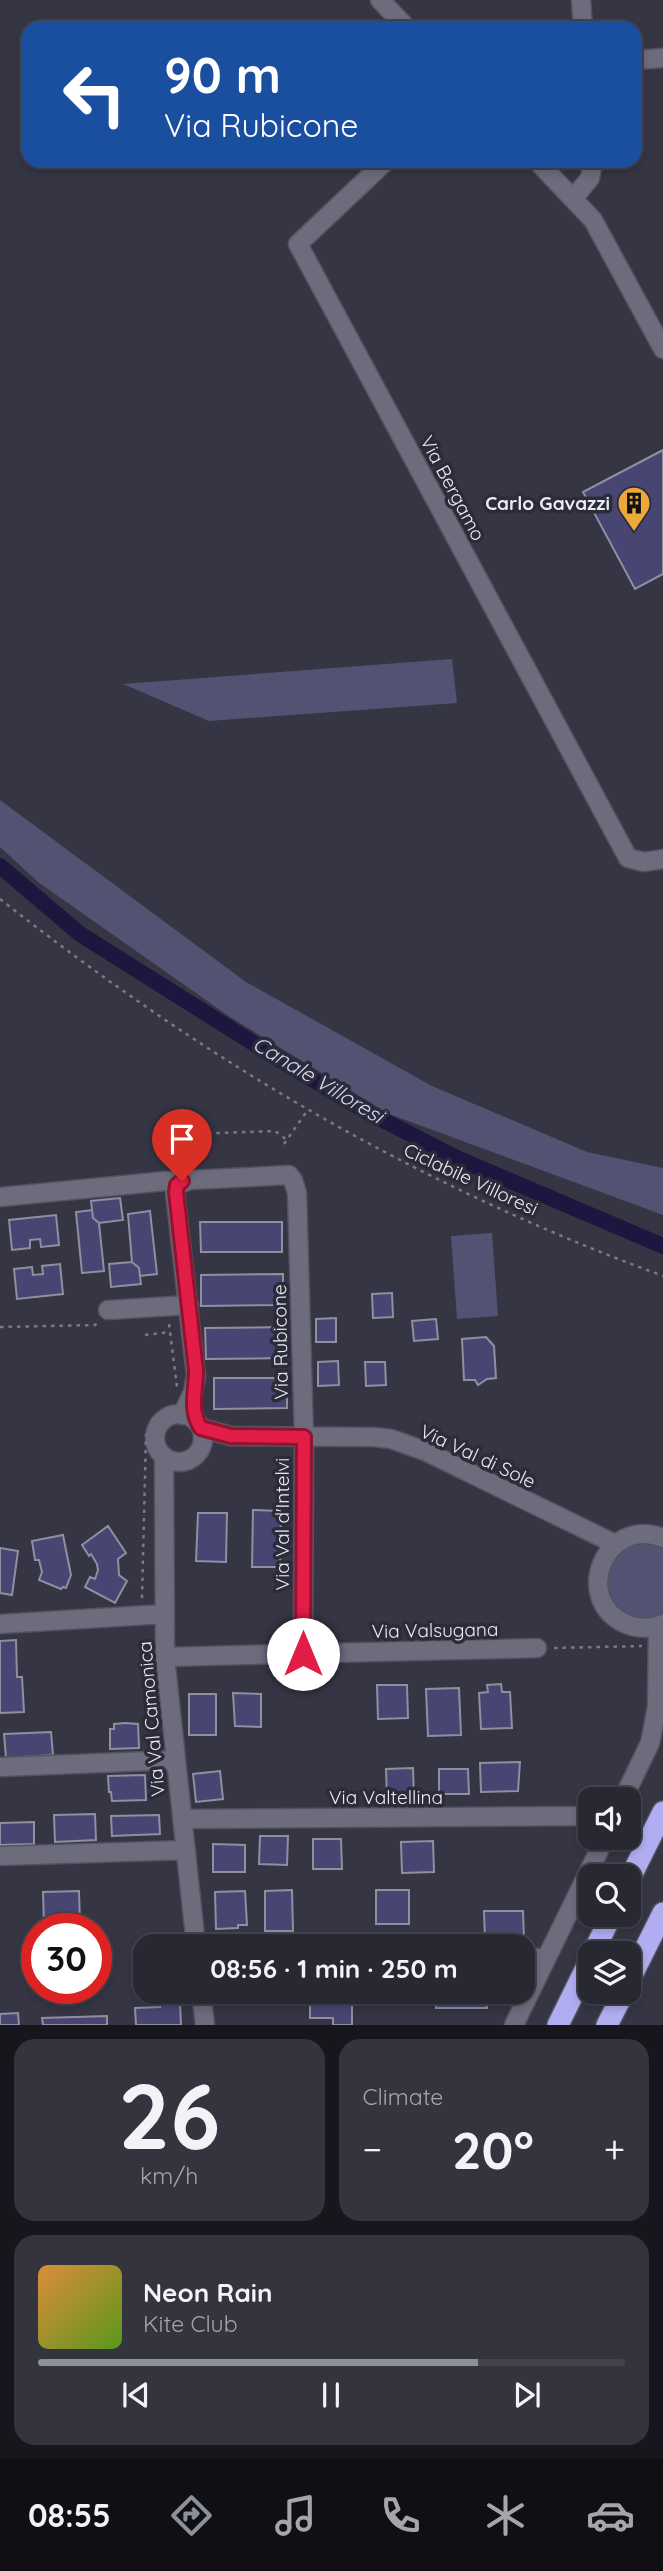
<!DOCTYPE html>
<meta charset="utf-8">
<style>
body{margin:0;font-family:Quicksand,sans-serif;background:#34343f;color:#f1f3f6;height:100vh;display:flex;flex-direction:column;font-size:26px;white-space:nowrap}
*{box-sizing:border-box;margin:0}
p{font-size:23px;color:#a5a6ac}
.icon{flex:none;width:38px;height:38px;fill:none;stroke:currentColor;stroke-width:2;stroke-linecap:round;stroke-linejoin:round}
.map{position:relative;height:2025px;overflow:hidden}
.sheet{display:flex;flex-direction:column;gap:14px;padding:14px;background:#16161c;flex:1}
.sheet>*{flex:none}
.hud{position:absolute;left:21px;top:21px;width:621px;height:147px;border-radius:21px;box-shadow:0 4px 10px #0003,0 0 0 2px #44444e;background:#1a4fa0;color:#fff;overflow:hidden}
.controls{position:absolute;left:578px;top:1787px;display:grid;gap:14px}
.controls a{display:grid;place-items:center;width:63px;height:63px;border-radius:14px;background:#282833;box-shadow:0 4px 10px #0003,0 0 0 2px #44444e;font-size:35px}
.speed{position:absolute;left:21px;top:1913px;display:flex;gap:14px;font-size:35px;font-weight:700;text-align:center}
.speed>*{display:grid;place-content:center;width:91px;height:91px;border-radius:50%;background:#282833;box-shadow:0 4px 10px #0003,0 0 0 2px #44444e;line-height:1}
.speed .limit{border:10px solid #d22;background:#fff;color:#111}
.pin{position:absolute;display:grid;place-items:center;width:60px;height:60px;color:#fff;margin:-72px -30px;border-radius:50% 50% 50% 0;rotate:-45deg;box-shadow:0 0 7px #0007}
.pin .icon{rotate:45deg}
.me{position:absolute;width:77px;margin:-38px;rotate:0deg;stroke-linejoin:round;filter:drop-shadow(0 0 5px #0008)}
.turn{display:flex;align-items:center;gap:24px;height:147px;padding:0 28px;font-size:32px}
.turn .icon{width:91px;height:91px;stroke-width:2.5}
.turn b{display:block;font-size:49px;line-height:60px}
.big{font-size:52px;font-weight:800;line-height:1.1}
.sheet .tile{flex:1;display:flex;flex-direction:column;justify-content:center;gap:10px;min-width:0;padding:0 24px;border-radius:21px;background:#34343f}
.sheet .dial{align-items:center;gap:0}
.dial b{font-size:91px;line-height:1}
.song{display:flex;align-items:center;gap:21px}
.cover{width:84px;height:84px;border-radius:10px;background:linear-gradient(135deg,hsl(30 70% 55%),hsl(90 70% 35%))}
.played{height:7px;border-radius:4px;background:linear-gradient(90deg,#8c9099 75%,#44444e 75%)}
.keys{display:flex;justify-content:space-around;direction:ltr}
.heat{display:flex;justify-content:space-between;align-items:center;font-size:38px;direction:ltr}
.sheet .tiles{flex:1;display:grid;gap:14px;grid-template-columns:1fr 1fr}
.tile:last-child{grid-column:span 2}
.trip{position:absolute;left:133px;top:1934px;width:402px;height:70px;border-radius:21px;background:#282833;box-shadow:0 4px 10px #0003,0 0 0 2px #44444e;font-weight:800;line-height:70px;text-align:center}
.dock{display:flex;height:112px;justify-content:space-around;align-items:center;background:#101014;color:#a5a6ac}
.dock .icon{width:49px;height:49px}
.dock .selected{color:#8c9099}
.dock b{font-size:32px;color:#f1f3f6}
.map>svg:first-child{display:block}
</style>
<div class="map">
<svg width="663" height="2025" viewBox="0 0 663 2025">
<rect width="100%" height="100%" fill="#353544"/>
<path fill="#535273" d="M452 659 457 703 209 721 123 684Z
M0 800 246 982 432 1086 587 1152 663 1168V1215L389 1114 230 1017 38 882 0 847Z
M492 1233 498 1316 457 1319 451 1236Z
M646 1542 663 1546V1618C607 1641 577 1552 646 1542Z"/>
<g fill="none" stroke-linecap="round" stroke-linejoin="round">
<path stroke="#1d1740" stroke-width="16" d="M0 866 80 934 280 1060 369 1113 459 1159 663 1246"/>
</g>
<path fill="#484573" stroke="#8f8fa0" stroke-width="2" d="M663 450V574L635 589 583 492Z
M120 1198 123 1220 99 1223 93 1218 91 1201Z
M92 1210 93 1218 99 1223 104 1271 82 1273 76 1212Z
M150 1211 157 1274 140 1276 139 1268 132 1262 128 1214Z
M56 1215 59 1245 41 1247 40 1239 30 1240V1248L12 1250 9 1220Z
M200 1222H282V1252H201Z
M132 1262 139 1268 141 1284 111 1287 109 1264Z
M60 1264 63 1294 17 1299 14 1269 32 1267 33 1275 43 1274 42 1266Z
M283 1274V1305L201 1306V1275Z
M392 1293 393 1317 373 1318 372 1294Z
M336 1318V1342H316V1319Z
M436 1319 438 1339 414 1341 412 1321Z
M287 1327V1358L206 1359 205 1328Z
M486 1337 494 1346 496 1378 487 1379 478 1385 475 1380H464L462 1339Z
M338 1361 339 1385 318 1386V1362Z
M365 1362H385L386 1385 366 1386Z
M214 1378H287V1408L214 1409Z
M253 1510 281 1511 280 1567H252Z
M198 1513H227L226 1562 196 1561Z
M108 1526 126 1553 118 1559 119 1575 127 1581 115 1603 85 1587 90 1577 95 1579 98 1570 97 1564 91 1554 89 1556 82 1545Z
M63 1535 71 1575 66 1588 63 1587 61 1589 39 1580 42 1572 39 1560H35L32 1541Z
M0 1548 18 1551 12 1595 0 1593Z
M16 1640 17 1677H22L24 1712 0 1713V1641Z
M501 1684 502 1692H510L512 1728 481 1729 479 1693 488 1692 487 1685Z
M377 1685H407L408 1718 378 1719Z
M459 1688 461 1735 428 1736 426 1689Z
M233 1693 261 1694V1727L235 1726Z
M189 1694H216V1735H189Z
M125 1723 138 1724 139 1748 110 1749V1729H114V1724Z
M51 1732 53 1755 6 1758 4 1734Z
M520 1762 518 1791 481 1792 480 1763Z
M413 1768 414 1798 387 1799 386 1769Z
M439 1769H468L469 1794H439Z
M220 1771 223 1799 196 1802 193 1774Z
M145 1775 146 1800 112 1801 111 1792H109L108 1776Z
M95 1814 96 1840 55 1842 54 1815Z
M159 1815 160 1834 112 1836 111 1816Z
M34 1822V1844L0 1845V1823Z
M260 1836H288L287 1865 259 1864Z
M313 1839H341L342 1869H313Z
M433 1841 434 1872 402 1873 401 1842Z
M213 1844 245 1845V1872H213Z
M292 1890 293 1931H265V1891Z
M376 1890H409V1924H376Z
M79 1891 80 1925 44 1926 43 1892Z
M245 1891 247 1925H238V1928L216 1929 215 1892Z
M484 1911H523L524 1940H485Z
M332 1992H352V2025H333V2018H310V1995H332Z
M436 1992H487V2008H436Z
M180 2002 181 2025H136L135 2008 160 2007 159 2003Z
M18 2013 19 2025H0V2014Z
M107 2016V2025H43L42 2018Z"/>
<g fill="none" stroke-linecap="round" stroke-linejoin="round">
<defs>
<path id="minor" d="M380 0 407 28
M581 0 583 28
M635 60 663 58
M386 161 298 244 628 858 644 862 663 859
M537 161 593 220 663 349
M573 199 590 178 593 161
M0 1197 166 1181H182
M108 1310 189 1305
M155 1438a24 24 0 1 1 48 0a24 24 0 1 1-48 0Z
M182 1415 193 1392 196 1376 175 1192 177 1185 190 1180 289 1175 293 1180 297 1193 304 1437 303 1654
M201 1428 231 1436 374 1437 391 1439 425 1451 615 1544
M164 1457 165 1657 196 1946
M663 1538C605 1515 571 1600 626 1624 638 1629 651 1629 663 1624
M0 1624 164 1614
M165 1657 537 1648
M0 1767 176 1760
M623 1799 650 1743 657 1707 658 1626
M182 1819 590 1816
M0 1856 186 1850
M523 1958H546
M201 1992 205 2025
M514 2025 605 1838"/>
<path id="highway" d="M628 1882 663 1812
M593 1953 612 1914
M628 1983 663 1913
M558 2025 590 1960
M607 2025 624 1992"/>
</defs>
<use href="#minor" stroke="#53535f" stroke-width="21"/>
<use href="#highway" stroke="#53535f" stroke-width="24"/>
<path stroke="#7a7a87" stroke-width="2.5" stroke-dasharray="3.5 5" stroke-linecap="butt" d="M0 899C206 1061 416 1185 663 1276
M284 1144 307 1111
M183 1165 184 1143 187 1136 191 1134 275 1131 287 1140
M169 1324 177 1387
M0 1327 95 1325 97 1323
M145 1335 170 1332
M142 1598 146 1436 153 1419 169 1407
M554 1648 642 1646"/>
<use href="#minor" stroke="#6c6c7d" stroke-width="18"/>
<use href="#highway" stroke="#b0adf1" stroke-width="21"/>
</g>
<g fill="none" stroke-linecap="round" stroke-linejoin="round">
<defs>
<path id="route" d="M182 1181 177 1185 176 1192 196 1371C196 1390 189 1411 201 1428L231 1436 304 1437 303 1654"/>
</defs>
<use href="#route" stroke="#92132f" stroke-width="18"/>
<use href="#route" stroke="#e11d48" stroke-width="12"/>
</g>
<defs>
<symbol id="building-pin" viewBox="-11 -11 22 30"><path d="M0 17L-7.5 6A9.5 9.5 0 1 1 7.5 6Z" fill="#eca93a" stroke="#2b2b39"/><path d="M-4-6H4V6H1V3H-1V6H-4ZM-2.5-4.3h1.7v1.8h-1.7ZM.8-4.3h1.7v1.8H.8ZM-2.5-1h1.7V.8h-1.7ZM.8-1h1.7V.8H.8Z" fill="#111"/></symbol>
</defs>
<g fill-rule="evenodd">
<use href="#building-pin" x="615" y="484" width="38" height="52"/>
</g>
<g text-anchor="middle" stroke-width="7" stroke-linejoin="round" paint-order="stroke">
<g font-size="19" fill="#ebebf5" stroke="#2b2b39">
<text transform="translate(453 488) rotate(62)" y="7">Via Bergamo</text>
<text transform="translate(471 1179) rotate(25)" y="7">Ciclabile Villoresi</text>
<text transform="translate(280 1342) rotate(-91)" y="7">Via Rubicone</text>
<text transform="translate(478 1456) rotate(25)" y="7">Via Val di Sole</text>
<text transform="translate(282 1524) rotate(-90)" y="7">Via Val d'Intelvi</text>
<text transform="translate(435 1630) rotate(-1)" y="7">Via Valsugana</text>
<text transform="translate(151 1719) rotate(-95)" y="7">Via Val Camonica</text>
<text x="386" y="1804">Via Valtellina</text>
</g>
<g font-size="19" font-weight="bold" fill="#ebebf5" stroke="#2b2b39" text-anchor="end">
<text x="610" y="510">Carlo Gavazzi</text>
</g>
<g font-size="21" font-style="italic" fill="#d6d6f5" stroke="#2b2b39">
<text transform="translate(318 1080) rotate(31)" y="7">Canale Villoresi</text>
</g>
</g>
</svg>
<div class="controls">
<a><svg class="icon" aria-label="sound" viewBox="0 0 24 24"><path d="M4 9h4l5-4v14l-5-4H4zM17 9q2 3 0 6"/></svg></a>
<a><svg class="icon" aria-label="search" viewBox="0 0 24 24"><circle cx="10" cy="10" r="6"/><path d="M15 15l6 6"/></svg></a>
<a><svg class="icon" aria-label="layers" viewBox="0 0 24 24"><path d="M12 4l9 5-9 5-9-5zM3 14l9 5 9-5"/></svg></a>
</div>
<div class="speed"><div class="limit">30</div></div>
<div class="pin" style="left:182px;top:1181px;background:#d93025"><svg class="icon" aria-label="arrive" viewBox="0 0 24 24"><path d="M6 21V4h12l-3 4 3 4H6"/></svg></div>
<svg class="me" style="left:303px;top:1654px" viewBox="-20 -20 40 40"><circle r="19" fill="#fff"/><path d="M0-13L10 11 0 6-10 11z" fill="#e11d48"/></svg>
<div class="trip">08:56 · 1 min · 250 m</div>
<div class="hud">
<div class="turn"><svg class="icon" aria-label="left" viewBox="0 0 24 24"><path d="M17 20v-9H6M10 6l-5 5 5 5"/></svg><div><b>90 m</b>Via Rubicone</div></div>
</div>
</div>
<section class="sheet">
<div class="tiles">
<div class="tile dial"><b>26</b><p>km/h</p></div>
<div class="tile"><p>Climate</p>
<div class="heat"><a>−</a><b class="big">20°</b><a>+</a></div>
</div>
<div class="tile">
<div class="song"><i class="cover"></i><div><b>Neon Rain</b><p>Kite Club</p></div></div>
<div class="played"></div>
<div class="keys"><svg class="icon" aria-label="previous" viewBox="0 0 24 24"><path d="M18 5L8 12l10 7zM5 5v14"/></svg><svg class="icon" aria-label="pause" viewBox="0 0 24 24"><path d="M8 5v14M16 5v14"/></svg><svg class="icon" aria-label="next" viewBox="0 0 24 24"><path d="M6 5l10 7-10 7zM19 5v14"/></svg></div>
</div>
</div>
</section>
<nav class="dock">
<b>08:55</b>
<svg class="icon selected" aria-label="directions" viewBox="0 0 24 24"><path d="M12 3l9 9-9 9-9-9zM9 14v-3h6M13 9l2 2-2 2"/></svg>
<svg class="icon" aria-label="music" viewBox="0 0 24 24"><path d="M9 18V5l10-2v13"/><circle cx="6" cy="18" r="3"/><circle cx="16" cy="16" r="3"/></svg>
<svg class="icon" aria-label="phone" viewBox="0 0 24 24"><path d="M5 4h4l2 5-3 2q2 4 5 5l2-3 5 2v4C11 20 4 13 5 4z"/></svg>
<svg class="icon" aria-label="climate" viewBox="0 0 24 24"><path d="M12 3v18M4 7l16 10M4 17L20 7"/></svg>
<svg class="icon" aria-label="car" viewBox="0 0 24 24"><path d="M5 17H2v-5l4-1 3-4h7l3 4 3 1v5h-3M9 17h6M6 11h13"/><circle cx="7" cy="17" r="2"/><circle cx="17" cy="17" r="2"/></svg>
</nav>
